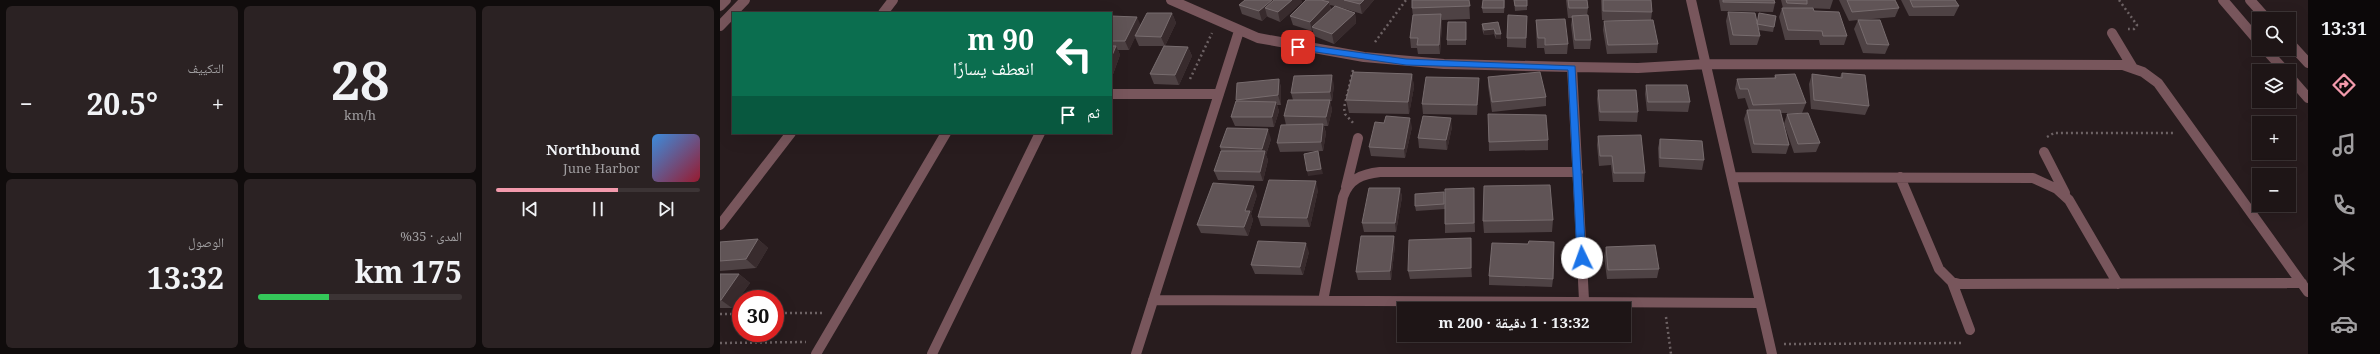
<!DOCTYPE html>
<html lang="ar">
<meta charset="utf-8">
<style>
body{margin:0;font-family:"Noto Serif","Noto Naskh Arabic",serif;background:#2b2223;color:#f1f3f6;direction:rtl;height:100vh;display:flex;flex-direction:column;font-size:15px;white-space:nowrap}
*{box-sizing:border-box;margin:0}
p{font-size:13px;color:#a19fa1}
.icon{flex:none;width:22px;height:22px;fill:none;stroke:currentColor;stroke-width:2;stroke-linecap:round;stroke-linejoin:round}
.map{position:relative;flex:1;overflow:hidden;direction:ltr}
.panel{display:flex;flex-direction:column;gap:6px;padding:6px;background:#100c0c;width:720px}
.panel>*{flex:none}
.top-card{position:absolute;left:12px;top:12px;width:380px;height:122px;border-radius:0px;box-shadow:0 4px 16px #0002,0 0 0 1px #3c3435;direction:rtl;background:#0b6e4f;color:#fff;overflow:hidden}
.buttons{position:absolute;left:1532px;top:12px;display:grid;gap:8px}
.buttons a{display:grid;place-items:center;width:44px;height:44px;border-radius:0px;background:#1e1516;box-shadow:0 4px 16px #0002,0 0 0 1px #3c3435;font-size:20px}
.speed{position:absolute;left:12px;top:290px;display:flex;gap:8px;font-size:20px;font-weight:700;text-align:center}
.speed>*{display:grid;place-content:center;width:52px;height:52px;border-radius:50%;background:#1e1516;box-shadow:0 4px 16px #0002,0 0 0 1px #3c3435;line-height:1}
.speed .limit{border:6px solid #d22;background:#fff;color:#111}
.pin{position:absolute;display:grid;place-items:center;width:34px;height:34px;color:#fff;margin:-17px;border-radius:8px;box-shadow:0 2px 6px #0006}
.me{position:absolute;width:44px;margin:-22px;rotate:357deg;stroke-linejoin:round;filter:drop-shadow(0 0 3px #0008)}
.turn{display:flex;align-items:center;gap:14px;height:84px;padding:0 12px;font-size:18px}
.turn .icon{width:52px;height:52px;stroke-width:2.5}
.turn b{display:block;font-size:28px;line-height:34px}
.then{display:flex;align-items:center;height:38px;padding:0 12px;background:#0003;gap:8px;font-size:15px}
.big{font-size:30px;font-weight:700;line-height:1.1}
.panel .tile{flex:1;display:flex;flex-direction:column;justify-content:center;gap:6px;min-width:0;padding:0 14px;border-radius:6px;background:#2b2223}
.panel .dial{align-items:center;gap:0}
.dial b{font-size:52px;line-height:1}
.song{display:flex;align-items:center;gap:12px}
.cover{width:48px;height:48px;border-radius:6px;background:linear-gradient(135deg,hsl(210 70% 55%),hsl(350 70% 35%))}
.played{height:4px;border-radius:2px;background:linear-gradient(90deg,#f39aac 60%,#3c3435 60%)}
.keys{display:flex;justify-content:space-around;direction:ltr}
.heat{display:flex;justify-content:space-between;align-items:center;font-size:22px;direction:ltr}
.charge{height:6px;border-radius:3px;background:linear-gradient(90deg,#34c759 35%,#3c3435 0)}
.panel .tiles{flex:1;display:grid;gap:6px;grid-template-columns:repeat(3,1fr)}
.tile:first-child{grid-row:span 2}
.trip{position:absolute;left:677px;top:302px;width:234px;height:40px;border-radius:0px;background:#1e1516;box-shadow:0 4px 16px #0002,0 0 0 1px #3c3435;font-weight:700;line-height:40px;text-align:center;direction:rtl}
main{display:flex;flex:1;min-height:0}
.menu{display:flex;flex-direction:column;width:72px;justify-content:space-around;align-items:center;background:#0c0809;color:#a19fa1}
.menu .icon{width:28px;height:28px}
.menu .selected{color:#f39aac}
.menu b{font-size:18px;color:#f1f3f6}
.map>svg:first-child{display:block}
</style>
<main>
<nav class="menu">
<b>13:31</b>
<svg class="icon selected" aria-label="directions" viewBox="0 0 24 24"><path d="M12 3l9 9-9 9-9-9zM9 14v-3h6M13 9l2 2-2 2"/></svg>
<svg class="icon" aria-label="music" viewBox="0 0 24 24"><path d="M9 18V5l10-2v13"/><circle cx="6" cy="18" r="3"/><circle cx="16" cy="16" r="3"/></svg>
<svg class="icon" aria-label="phone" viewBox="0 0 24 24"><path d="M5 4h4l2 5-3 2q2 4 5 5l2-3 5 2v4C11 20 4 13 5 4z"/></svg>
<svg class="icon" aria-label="climate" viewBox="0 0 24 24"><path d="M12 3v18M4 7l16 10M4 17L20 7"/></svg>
<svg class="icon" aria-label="car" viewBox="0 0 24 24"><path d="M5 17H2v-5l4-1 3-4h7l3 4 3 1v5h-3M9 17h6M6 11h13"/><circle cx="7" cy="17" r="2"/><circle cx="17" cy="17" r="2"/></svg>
</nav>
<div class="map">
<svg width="1588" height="354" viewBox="0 0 1588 354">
<rect width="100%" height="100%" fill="#281c1e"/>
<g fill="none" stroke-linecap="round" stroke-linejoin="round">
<path stroke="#6d6264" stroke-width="2.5" stroke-dasharray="2 3" stroke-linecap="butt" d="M1399 0 1417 25 1414 29H1408
M655 42 686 0
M633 70 624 108 625 114 635 125
M470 79 492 33
M1327 137 1334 133H1455
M55 313H104
M0 314H21
M946 317 951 354
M0 343 86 342
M1064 344 1243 343"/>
<path stroke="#78565c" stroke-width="10" d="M451 0 538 38 644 57 724 64 852 67 918 68 986 64 1403 65 1423 72 1438 83 1588 292
M971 0 1052 354
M1503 0 1539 42
M1530 0 1547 19
M0 6 6 0
M163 13 173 0
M0 26 25 0
M1392 33 1413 68
M1569 42 1588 63
M1545 49 1565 71
M852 67 864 300
M1569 76 1588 98
M391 94H499
M1324 152 1345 193
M1012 177 1313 178 1337 189 1349 200 1398 284
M1180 177 1219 269 1232 282 1240 284 1582 283
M626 187 638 138
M0 225 71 133
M1232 282 1250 330
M433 300 1040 303
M603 301 623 197C629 179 642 174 660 172H858
M96 354 226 133
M212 354 320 133
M416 354 519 31"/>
</g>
<path fill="#4e4244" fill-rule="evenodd" d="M525 0H581L582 2 560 22 548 17 547 16 542 21 522 14 519 5Z
M586 0H654L642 14 619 7 635 13 636 23 614 44 594 36 593 31H592L573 25 570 16ZM610 5 615 6 611 10Z
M749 0 750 19 722 20V24L720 54H698L697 48H691L690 38 693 17 692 8Z
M785 0 784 13H763L762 8Z
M794 0 807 6V10L795 11Z
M846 0H867L868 8 867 15 871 40 870 49H854L851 25 852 18H848Z
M881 0H931L932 12 931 20 938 44 937 53 887 54 883 30 884 21H903L882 20Z
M999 0H1054L1055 3 1053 12 1001 11Z
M1061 0H1113L1110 9 1086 8 1094 11 1127 36 1124 45H1100L1099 40H1065L1059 17 1062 8H1063Z
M1119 0H1175L1179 8 1175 17 1141 20 1169 45 1165 54 1143 53 1134 29 1138 20 1129 21Z
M1181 0H1235L1239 6 1234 16H1189Z
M1008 12 1037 23 1054 27 1053 32 1038 30 1040 36 1037 45H1010L1006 21Z
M452 13 456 23 445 46 468 47 472 56 459 85 434 84 430 74 444 46H419L415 37 409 50H398L400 55 392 77H391V16L421 25Z
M807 16 806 48 787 47V38Z
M816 20 848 44 847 54H825L824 48H817L816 29Z
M778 22 781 34V39H776L774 34 764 35 762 29V24Z
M746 27V45H727V40Z
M1122 73 1149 106 1145 115 1091 109 1089 84 1092 74 1120 77Z
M692 74 694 87 689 114 629 113 626 100Z
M1055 75 1086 103 1082 113H1061L1069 145 1066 154 1032 153 1024 119 1027 110H1029L1025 98 1018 99 1015 89 1017 79 1054 78Z
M768 77 826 97V106L772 112 768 86Z
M759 78V88L757 115 703 114 702 104Z
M559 79 561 88V105H557L559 111 554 127 515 126 511 117 516 102V100Z
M614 85 612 101H610L612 110 608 126H604L606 133 603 151 560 152 557 143 566 125 564 116 573 100 571 93Z
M926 85 970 102 968 112 927 111 925 94Z
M878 90 918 112 917 122 879 121 877 99Z
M768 114 828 140V150L769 151Z
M1067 114 1100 143 1096 152 1074 153 1064 124Z
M692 127 685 158 651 156 649 147Z
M732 127 727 150 699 148 698 138Z
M878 136 925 173 924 182H893L891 165 879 166 877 145Z
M551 139 546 155 548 160 543 181 498 180 494 171 501 151 500 147Z
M940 139 984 160 982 170 939 167 938 148Z
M680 188 682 197 676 232H644L642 223Z
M754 188 755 232 725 233V209L696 211 695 206 724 192 725 207Z
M598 190 590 227 541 226 538 217Z
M537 195 531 214 533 220 528 236 481 233 477 225Z
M833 220 832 232 764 233 763 221Z
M751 238 752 277 690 279 688 271Z
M38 239 48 248 36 268 0 271V242Z
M808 244 833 279 832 287 769 285V276Z
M675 245 671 280H638L636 272Z
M886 247 939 269 937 278 887 279 884 256Z
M589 252 583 275 535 274 531 265Z
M0 274H19L30 283 12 308H0Z"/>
<path fill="#382b2d" d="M552 0H562L545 8 547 16 542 21 539 11Z
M572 0H581L582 2 560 22 558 12Z
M644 0H654L642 14 640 4Z
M609 2 611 12 592 27 593 31H592L590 22Z
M452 13 456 23 445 46 441 37Z
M635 13 636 23 614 44 612 34Z
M721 14 722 24 720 54 719 45Z
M417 17 421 26 409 50 405 41Z
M774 29V34L764 35V30Z
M776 34H781V39H776Z
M396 46 400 55 392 77 391 76V58Z
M468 47 472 56 459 85 455 75Z
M692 74 694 87 689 114 688 102Z
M612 75 614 85 612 101 610 92Z
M759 78V88L757 115V105Z
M559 79 561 88V105L558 95Z
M610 100 612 110 608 126 606 117Z
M556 102 559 111 554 127 552 117Z
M690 118 692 127 685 158 684 149Z
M731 118 732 127 727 150 726 140Z
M603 124 606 133 603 151 601 142Z
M548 129 551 139 546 155 548 160 543 181 540 172 544 155 542 149Z
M598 151 603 174 588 176 587 171Z
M596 181 598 190 590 227 587 218Z
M534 186 537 195 531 214 533 220 528 236 524 227 525 211Z
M680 188 682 197 676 232 675 223Z
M674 236 675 245 671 280 670 271Z
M751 238 752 247V277L751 268Z
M38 239 48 248 36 268 26 259Z
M586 243 589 252 583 275 580 267Z
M19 274 30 283 12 308 1 300Z"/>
<path fill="#605456" stroke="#776c6e" d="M525 0H552L539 11 519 5Z
M554 0H572L558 12 545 8Z
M586 0H601L609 2 590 22 570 16Z
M624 0H644L640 4Z
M692 0H749L750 6 692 8Z
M763 0H784V8H762Z
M794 0H807V6H795Z
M848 0H867L868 8H849Z
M883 0H931L932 12 883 11Z
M1003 0H1054L1055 3 1003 2Z
M1066 0H1087V4L1067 3Z
M1127 0H1175L1179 8 1132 12Z
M1190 0H1235L1239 6 1193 7Z
M615 6 635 13 612 34 592 27Z
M1062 8H1093L1094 11 1119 12 1127 36H1103L1102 31 1068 30Z
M1008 12 1035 13 1040 36 1013 35Z
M427 13H452L441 37 415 36Z
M1039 13 1056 16 1054 27 1037 24Z
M721 14 719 45H697L698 38H690L693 15Z
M788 15 807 16 806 38H787Z
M868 15 871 40H855L852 16Z
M391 16 417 17 405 41H391Z
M845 19 848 44 825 45V38H818L816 20Z
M933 20 938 44 888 45 884 21Z
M1138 20H1160L1169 45 1147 44Z
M728 22H746V40H727Z
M778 22 781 34H776L774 29 764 30 762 24Z
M391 46H396L391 58Z
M444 46 468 47 455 75 430 74Z
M633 72 692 74 688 102 626 100Z
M820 72 826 97 772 102 768 77Z
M1122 73 1145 75 1149 106 1094 100 1092 74 1122 78Z
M1075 74 1086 103 1033 105 1028 89H1020L1017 79 1056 78 1055 75Z
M612 75 610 92 571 93 574 76Z
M706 77 759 78 757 105 702 104Z
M559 79 558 95 516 100 517 83Z
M926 85H967L970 102H928Z
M878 90H916L918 112H880Z
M568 100H610L606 117 564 116Z
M516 101 556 102 552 117H511Z
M1027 110H1060L1069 145 1034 144Z
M1088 113 1100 143 1078 144 1067 114Z
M768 114 826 115 828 140 769 142Z
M666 116 690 118 684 149 649 147 655 122 664 123Z
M703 116 731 118 726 140 698 138Z
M603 124 601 142 557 143 561 125Z
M507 128 548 129 542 149 500 147Z
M921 135 925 173H894L892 156H880L878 136Z
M940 139 982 141 984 160 940 158Z
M501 151H545L540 172 494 171Z
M598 151 601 169 587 171 584 154Z
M549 180 596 181 587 218 538 217Z
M493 183 534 186 525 211H530L524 227 477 225Z
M830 185 833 220 763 221 764 186Z
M649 188H680L675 223H642Z
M754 188V223L725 224V189Z
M724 192V204L695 206V194Z
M641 236H674L670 271 636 272Z
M751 238V268L688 271 689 240Z
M38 239 26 259 0 261V242Z
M538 241 586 243 580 267 531 265Z
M809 241 834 242 833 279 769 276 772 243 808 244Z
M935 245 939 269 888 270 886 247Z
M0 274H19L1 300H0Z"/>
<path fill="#1a73e8" stroke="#114b97" d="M578 44 686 59 855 66 866 260 862 262 857 258 848 70 686 65 575 49V45Z"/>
</svg>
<div class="buttons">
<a><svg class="icon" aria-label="search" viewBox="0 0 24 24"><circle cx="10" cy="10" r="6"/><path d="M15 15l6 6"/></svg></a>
<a><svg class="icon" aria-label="layers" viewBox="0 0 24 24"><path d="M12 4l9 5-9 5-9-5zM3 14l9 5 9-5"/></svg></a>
<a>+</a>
<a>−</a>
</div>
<div class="speed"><div class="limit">30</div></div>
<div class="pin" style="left:578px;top:47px;background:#d93025"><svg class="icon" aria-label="arrive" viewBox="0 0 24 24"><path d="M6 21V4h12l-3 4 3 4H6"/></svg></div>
<svg class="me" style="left:862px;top:258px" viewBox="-20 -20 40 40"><circle r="19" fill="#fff"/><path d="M0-13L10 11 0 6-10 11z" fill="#1a73e8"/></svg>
<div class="trip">13:32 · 1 دقيقة · 200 m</div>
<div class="top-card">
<div class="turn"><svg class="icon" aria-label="left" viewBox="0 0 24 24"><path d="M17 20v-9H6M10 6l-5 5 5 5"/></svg><div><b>90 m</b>انعطف يسارًا</div></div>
<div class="then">ثم<svg class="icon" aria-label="arrive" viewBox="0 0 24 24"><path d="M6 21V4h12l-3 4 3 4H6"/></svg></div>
</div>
</div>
<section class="panel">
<div class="tiles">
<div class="tile">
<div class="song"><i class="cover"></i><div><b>Northbound</b><p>June Harbor</p></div></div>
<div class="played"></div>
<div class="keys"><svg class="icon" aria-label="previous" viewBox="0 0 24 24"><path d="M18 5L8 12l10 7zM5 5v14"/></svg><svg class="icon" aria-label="pause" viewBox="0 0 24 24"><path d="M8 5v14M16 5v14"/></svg><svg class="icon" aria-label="next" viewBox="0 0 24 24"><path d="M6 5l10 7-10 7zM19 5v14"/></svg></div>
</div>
<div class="tile dial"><b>28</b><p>km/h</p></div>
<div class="tile"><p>التكييف</p>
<div class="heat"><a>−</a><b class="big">20.5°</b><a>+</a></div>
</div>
<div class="tile"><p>المدى · 35%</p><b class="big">175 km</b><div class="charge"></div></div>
<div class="tile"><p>الوصول</p><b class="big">13:32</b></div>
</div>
</section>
</main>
